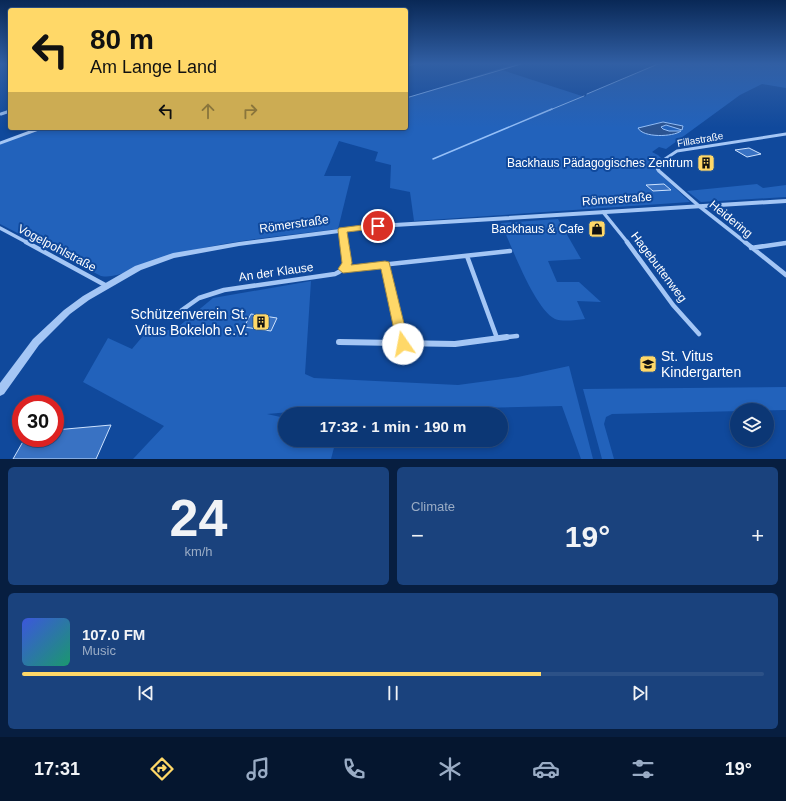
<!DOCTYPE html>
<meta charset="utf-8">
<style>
body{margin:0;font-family:Helvetica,sans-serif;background:#1a427d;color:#f1f3f6;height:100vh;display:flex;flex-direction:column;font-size:15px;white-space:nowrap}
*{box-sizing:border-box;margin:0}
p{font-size:13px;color:#9aacc5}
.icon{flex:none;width:22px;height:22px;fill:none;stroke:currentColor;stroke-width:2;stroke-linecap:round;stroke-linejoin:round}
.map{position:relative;height:459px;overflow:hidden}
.details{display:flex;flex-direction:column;gap:8px;padding:8px;background:#071e40;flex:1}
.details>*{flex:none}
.hud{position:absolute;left:8px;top:8px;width:400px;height:122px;border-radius:4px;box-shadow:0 2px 6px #0003,0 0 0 1px #2c5187;background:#ffd868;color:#111;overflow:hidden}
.buttons{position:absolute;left:730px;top:403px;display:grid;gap:8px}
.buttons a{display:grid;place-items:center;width:44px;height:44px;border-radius:50%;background:#0c3775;box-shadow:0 2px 6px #0003,0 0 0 1px #2c5187;font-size:20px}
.speed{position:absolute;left:12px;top:395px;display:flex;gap:8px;font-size:20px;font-weight:700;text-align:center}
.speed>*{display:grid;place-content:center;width:52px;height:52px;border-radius:50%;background:#0c3775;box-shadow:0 2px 6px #0003,0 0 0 1px #2c5187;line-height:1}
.speed .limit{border:6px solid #d22;background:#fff;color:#111}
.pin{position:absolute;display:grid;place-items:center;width:34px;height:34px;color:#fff;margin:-17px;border:2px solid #fff;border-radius:50%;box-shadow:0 1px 4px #0007}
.me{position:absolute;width:44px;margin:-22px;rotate:348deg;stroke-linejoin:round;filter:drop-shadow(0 0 3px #0008)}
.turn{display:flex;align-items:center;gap:14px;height:84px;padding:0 16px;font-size:18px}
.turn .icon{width:52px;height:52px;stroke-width:2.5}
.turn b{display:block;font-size:28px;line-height:34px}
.lanes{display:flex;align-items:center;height:38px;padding:0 16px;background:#0003;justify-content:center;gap:20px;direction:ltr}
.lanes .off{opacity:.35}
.big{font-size:30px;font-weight:600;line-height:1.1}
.details .widget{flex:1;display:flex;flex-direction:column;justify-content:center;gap:6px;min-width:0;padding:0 14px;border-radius:6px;background:#1a427d}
.details .dial{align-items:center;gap:0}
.dial b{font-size:52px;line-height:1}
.song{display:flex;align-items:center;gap:12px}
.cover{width:48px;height:48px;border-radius:6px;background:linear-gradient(135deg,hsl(230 70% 55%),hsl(160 70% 35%))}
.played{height:4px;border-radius:2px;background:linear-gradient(90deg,#ffd868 70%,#2c5187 70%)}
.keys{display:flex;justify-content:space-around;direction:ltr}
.heat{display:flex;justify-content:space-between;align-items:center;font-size:22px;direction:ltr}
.details .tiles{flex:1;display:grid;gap:8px;grid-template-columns:1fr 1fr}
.widget:last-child{grid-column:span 2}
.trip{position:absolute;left:278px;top:407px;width:230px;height:40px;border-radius:20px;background:#0c3775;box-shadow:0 2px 6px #0003,0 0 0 1px #2c5187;font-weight:600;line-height:40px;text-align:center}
.tabs{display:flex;height:64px;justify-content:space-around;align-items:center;background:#05162f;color:#9aacc5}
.tabs .icon{width:28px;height:28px}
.tabs .current{color:#ffd868}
.tabs b{font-size:18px;color:#f1f3f6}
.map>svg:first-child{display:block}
</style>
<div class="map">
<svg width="786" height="459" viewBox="0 0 786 459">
<rect width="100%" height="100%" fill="#10499c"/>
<path fill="#2262bb" d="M504 64H522L502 70 585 97 587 94 658 64 786 65V88L762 84 740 95 666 149 659 147 652 152 658 155 662 159 653 167 656 170 690 202 414 221 410 192 390 188 391 165 375 161 378 152 339 141 324 176H351L338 229C290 235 241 239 194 250 178 254 162 257 147 263 132 268 117 279 101 276L0 224V143L41 128H288L299 131 307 128H406V98L511 65Z
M757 184 763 188 786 185V197L701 202 687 191Z
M558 219 581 259 548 261 557 282H579L601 302 577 301 585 319C577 320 562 322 555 319 534 308 511 245 501 223Z
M311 281 305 374 314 378 458 385 518 377 569 366 593 459H581L562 406 349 411 337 408 267 414 285 418V440H336L331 459H133L164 426 83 382 108 338 132 349 148 330 162 332 178 327 213 298Z
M786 387V410L612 414 606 417 604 424 614 459H602L583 389Z"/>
<path fill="#2b5492" stroke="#96c0f8" d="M663 122 683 126 682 130 666 125 661 127 663 129 669 131H681C673 137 643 138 638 128Z"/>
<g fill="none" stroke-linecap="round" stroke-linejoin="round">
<path stroke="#96c0f8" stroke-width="1" d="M406 66 415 64
M587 94 658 64
M406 98 521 64
M550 110 584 96"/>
<path stroke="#96c0f8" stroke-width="1.5" d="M304 130 309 128
M433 159 552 109"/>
</g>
<path fill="#3972c3" stroke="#cde2fe" d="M749 148 761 154 747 157 735 150Z
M664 184 671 190 653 191 646 185Z
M251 314 277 318 271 331 244 327Z
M111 425 96 459H13L25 438H55V430Z"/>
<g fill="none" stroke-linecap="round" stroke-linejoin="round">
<path stroke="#a4c6f5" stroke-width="3" d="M1 114 10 111
M0 143 41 128
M658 169 656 165 677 151 786 134"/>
<path stroke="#a4c6f5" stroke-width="3.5" d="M657 168 659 171 699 206 746 243
M603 212 628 243
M0 228 28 243
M343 230 345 243
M784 243H786"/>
<path stroke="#a4c6f5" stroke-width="4.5" d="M26 242 105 285
M627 242 673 305 699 334
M745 242 786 275
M751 248 786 243
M467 256 497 338
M385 265 402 338
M344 269 510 251
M175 315 199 298 224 290 335 274C351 267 346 257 344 242
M499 338 517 336"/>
<path stroke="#a4c6f5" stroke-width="6" d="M401 337 403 344
M339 342 455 344 507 337"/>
<path fill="#a4c6f5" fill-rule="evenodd" d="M786 199V203L378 228 239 246 174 258 141 270 89 300 70 314 39 345 4 394 0 396V383L33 339 64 310 83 296 135 266 173 253 239 242 378 224Z"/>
</g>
<linearGradient id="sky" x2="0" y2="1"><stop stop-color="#092856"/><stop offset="0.5" stop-color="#315fa4"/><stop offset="1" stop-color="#315fa4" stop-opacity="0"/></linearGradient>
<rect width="786" height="128" fill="url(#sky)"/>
<path fill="#ffd868" stroke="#a68c44" d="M378 223 381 224 383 226 381 228 347 232 352 263 351 265 385 261 389 262 409 344 407 348 403 349 398 348 397 344 381 269 343 273 338 269 342 263 338 230 339 228Z"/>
<defs>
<symbol id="building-square" viewBox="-11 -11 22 22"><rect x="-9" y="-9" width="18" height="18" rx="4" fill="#ffd868" stroke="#10499c"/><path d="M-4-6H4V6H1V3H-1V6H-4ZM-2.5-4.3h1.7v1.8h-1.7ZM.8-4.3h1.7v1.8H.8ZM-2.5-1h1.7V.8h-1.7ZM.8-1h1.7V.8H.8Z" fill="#111"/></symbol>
<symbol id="shop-square" viewBox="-11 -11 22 22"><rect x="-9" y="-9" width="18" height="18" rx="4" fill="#ffd868" stroke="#10499c"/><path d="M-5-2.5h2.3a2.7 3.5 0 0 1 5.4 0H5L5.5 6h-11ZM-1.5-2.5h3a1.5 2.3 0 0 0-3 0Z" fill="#111"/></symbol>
<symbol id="school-square" viewBox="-11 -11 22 22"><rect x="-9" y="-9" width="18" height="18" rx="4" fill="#ffd868" stroke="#10499c"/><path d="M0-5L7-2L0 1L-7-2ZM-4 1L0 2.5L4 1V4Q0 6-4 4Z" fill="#111"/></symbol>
</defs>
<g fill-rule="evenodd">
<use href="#building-square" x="696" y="153" width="20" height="20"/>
<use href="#shop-square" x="587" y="219" width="20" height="20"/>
<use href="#building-square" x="251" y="312" width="20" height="20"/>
<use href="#school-square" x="638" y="354" width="20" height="20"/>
</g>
<g text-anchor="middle" stroke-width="4" stroke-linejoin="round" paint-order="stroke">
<g font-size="10" fill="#fff" stroke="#10499c">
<text transform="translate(700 139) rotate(-10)" y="4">Fillastraße</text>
</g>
<g font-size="12" fill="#fff" stroke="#10499c" text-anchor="end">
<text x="693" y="167">Backhaus Pädagogisches Zentrum</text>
<text x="584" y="233">Backhaus &amp; Cafe</text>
</g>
<g font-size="12" fill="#fff" stroke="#10499c">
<text transform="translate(617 199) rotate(-4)" y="4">Römerstraße</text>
<text transform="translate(731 219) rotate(39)" y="4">Heidering</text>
<text transform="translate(294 224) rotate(-8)" y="4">Römerstraße</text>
<text transform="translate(57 248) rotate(28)" y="4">Vogelpohlstraße</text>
<text transform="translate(659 267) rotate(53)" y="4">Hagebuttenweg</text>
<text transform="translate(276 272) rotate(-8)" y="4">An der Klause</text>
</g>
<g font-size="14" fill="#fff" stroke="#10499c" text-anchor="end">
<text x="248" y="319">Schützenverein St.<tspan x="248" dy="16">Vitus Bokeloh e.V.</tspan></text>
<text x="661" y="361" text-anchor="start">St. Vitus<tspan x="661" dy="16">Kindergarten</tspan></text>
</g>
</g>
</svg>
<div class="buttons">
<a><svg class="icon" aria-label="layers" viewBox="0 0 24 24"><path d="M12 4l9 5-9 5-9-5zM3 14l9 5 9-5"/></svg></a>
</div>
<div class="speed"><div class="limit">30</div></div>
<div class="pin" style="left:378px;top:226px;background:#d93025"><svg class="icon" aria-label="arrive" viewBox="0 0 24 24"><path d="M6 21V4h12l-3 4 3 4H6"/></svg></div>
<svg class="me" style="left:403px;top:344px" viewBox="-20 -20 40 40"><circle r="19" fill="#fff"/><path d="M0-13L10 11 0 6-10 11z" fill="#ffd868"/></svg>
<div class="trip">17:32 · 1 min · 190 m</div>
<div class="hud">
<div class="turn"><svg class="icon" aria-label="left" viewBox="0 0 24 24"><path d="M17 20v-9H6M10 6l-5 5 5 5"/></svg><div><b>80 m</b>Am Lange Land</div></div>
<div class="lanes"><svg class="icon" aria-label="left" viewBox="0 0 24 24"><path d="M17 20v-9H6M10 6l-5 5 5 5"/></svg><svg class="icon off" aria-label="ahead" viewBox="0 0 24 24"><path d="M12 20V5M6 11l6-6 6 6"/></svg><svg class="icon off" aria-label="right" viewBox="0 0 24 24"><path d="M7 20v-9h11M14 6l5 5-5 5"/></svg></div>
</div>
</div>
<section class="details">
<div class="tiles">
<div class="widget dial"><b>24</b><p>km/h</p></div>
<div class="widget"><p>Climate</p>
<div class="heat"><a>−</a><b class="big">19°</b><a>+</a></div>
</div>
<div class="widget">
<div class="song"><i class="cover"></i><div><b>107.0 FM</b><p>Music</p></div></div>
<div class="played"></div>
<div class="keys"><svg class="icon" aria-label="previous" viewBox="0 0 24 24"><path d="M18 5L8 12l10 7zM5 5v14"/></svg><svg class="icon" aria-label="pause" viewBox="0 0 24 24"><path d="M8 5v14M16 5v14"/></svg><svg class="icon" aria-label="next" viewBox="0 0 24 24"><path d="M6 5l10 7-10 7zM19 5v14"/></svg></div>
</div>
</div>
</section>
<nav class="tabs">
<b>17:31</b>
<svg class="icon current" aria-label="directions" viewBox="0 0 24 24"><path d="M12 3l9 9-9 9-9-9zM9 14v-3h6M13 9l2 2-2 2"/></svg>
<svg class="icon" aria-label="music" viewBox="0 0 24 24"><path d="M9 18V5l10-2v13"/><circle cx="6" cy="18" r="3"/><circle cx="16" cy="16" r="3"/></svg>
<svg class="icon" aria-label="phone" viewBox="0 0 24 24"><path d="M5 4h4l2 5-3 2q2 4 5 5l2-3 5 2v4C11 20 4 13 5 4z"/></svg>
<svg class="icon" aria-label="climate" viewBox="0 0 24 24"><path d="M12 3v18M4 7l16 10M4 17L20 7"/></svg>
<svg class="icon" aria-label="car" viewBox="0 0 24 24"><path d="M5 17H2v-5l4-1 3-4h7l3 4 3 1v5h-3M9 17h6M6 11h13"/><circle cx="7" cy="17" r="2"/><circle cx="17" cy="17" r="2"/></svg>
<svg class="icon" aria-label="filters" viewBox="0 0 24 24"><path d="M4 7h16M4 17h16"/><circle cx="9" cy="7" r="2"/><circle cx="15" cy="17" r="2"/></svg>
<b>19°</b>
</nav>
